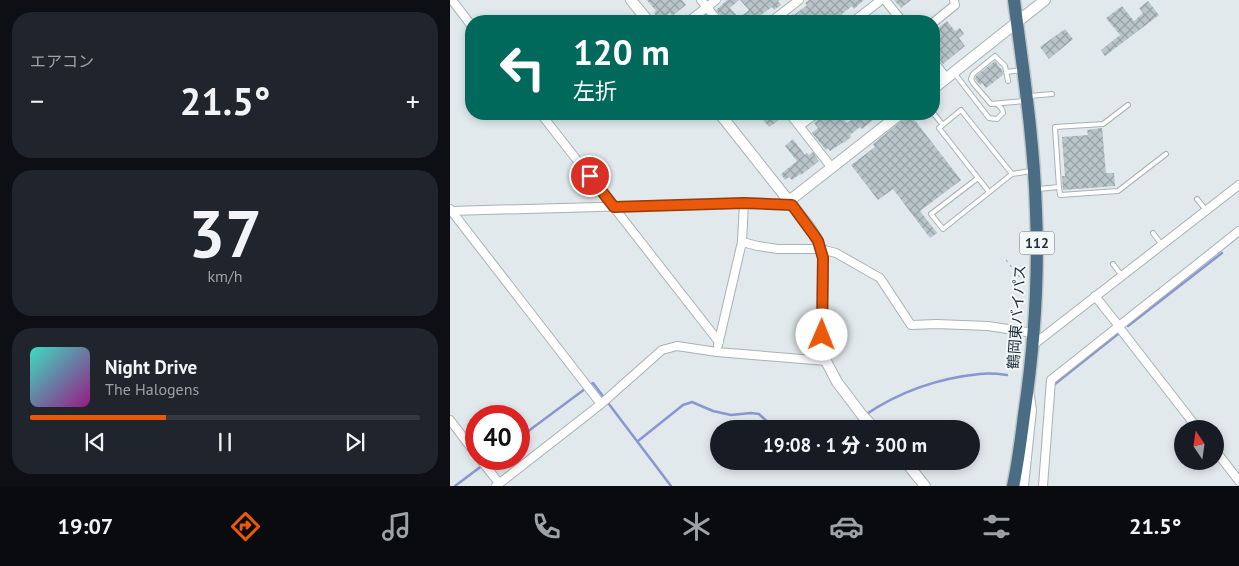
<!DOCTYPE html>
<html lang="ja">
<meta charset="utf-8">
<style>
body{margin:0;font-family:"PT Sans","Noto Sans JP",sans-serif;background:#20242c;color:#f1f3f6;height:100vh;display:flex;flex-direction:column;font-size:19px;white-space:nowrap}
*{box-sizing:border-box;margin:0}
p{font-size:16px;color:#9ea1a6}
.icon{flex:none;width:28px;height:28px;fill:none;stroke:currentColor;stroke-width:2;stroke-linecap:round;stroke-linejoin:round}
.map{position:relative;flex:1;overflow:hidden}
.details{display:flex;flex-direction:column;gap:12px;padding:12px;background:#0d0f14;width:450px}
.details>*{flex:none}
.hud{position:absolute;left:15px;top:15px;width:475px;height:105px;border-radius:20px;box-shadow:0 2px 8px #0003;background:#00695c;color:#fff;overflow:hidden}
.needle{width:32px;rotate:347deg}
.fabs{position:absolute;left:724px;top:420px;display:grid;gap:10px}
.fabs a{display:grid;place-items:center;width:50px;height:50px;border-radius:50%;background:#171b24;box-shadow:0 2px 8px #0003;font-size:25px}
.speed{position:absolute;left:15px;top:405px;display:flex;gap:10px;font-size:25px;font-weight:700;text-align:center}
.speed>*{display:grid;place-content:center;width:65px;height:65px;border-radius:50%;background:#171b24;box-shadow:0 2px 8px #0003;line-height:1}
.speed .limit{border:8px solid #d22;background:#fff;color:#111}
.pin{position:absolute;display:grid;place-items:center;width:42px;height:42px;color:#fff;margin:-21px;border:2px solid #fff;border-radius:50%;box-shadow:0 1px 5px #0007}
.me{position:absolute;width:55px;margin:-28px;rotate:1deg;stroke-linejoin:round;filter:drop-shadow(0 0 4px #0008)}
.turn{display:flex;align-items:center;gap:18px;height:105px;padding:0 25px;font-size:22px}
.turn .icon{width:65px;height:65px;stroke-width:2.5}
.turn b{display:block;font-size:35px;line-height:42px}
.big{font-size:38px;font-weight:800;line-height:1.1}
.details .card{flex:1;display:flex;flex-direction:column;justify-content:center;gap:8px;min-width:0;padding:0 18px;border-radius:20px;background:#20242c}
.details .dial{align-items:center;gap:0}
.dial b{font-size:65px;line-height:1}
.song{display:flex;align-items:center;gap:15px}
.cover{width:60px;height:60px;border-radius:8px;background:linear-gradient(135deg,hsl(170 70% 55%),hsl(310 70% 35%))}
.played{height:5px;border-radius:2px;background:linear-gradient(90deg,#ea580c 35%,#363941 35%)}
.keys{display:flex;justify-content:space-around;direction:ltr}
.heat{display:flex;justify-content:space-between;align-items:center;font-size:28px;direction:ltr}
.trip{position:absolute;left:260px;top:420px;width:270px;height:50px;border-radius:25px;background:#171b24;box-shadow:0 2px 8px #0003;font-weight:800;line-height:50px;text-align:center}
.menu{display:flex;height:80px;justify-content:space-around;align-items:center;background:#090b0e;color:#9ea1a6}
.menu .icon{width:35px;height:35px}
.menu .on{color:#ea580c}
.menu b{font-size:22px;color:#f1f3f6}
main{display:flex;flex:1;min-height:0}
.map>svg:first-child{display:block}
</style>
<main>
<section class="details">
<div class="card"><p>エアコン</p>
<div class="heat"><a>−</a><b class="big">21.5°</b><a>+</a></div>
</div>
<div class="card dial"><b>37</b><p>km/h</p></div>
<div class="card">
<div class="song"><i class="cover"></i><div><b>Night Drive</b><p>The Halogens</p></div></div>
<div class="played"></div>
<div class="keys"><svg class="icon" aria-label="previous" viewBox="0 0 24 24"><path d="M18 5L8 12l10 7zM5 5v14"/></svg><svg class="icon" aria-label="pause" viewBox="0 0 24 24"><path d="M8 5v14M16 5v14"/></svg><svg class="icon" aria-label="next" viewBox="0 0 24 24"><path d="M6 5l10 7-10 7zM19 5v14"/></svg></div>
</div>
</section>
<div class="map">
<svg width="789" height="486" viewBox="0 0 789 486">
<defs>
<pattern id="building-cross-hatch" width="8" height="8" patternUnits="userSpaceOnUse" patternTransform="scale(1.25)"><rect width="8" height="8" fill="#b9c6c9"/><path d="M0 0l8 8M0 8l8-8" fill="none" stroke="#96a1a4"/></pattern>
</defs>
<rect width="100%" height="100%" fill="#e1e9ec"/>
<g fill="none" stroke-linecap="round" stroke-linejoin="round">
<path stroke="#8996d1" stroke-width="2.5" d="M678 326 772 253
M605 384 668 334
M415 415C449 392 489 378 530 374 539 373 549 374 557 375
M396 429 411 419
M69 438 143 383 221 486
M188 441 233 405 242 402 263 411 281 415 301 413 309 414 325 429
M5 486 41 459"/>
</g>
<path fill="url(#building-cross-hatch)" d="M197 0H232L236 5 222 16 220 13 210 21 204 13 206 11Z
M277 0H289L280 8 289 18 299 10 290 0H330L328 1 331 5 324 10 322 7 303 21H274L272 17 266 10Z
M359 0H414L404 9 402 6 392 14 397 21H334L343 14 344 15 357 5 355 3Z
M444 0H461L451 8Z
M698 1 709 15 655 56 651 50 670 35 656 18 672 6 684 21 693 13 689 8Z
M497 21 505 31 510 28 514 34 509 38 515 46 493 64 484 52V31Z
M615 29 623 39 599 59 590 47Z
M545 61 552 70 553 75 536 88 532 83 530 85 525 79 526 76Z
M308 114H324L329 120 319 127Z
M375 114H384L387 118 391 116 397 123 409 114H430L412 129 410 127 400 135 401 137 394 143V142L380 151 378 148 376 150 362 133 368 128 364 123Z
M460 114 511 180 470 211 487 233 480 238 443 189 428 200 401 165 425 147 423 144Z
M652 128 656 173H664L665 186 613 190 612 176H615L612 137 638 135 637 130Z
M343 139 355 155 357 153 359 155 363 152 369 161 351 175 350 174 342 180 339 177 335 180 331 174 347 161 335 146Z"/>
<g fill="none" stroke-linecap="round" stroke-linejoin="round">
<defs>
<path id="service" d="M556 72 572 70
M505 74 539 118 547 119 553 113C553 108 550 106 546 104
M558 81 555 66 545 56 523 74 521 79 523 83 541 104 575 101
M580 96 602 94
M484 114 493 125
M528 178 481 214 493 229 562 174 581 171
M609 187 605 127 653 124 678 105
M588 189 609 187 610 195 668 191 716 154
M539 192 489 128 511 110 562 174
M747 199 756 210
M703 233 712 245
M663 264 672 276"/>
<path id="minor" d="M2 0 21 25
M251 0 268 21
M435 0 452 21
M239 21 266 0
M322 21 349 0
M404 21 431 0
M484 22 505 5 504 0
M484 62 496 78
M91 114 269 342
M340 114 382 168
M349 126 366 114
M0 209 151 404
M0 211 294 203 342 205
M292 242 308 246 328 249H370L386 253 430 278 461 325 487 324 538 326 583 333
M645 296 668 325
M668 326 748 429
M268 345 292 242 294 203
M583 345 789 185
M0 420 26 454
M765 450 789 481
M30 459 49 483
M46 486 151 404 212 350 227 346 267 352 376 361
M574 486 582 410 580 396
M593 486 601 380 789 231"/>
<path id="tertiary" d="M181 0 198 21
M484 88 595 0
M270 114 342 205 358 225 368 241 373 258 372 335 373 350 376 361 387 382 412 415 425 429
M339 201 450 114
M455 461 475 486"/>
<path id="trunk" d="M563 486C568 463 571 439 574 415 584 348 589 279 586 211 584 140 573 70 564 0"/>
</defs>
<use href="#service" stroke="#a7b2b7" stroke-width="6"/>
<use href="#minor" stroke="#a7b2b7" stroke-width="10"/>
<use href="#tertiary" stroke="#a7b2b7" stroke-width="12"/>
<use href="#trunk" stroke="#c1c6c8" stroke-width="15"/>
<path stroke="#819faf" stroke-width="1" stroke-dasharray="2.5 4" stroke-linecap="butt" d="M556 260 576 285"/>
<use href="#service" stroke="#fff" stroke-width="4"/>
<use href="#minor" stroke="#fff" stroke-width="8"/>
<use href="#tertiary" stroke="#fff" stroke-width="10"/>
<use href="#trunk" stroke="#4a6c84" stroke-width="12"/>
</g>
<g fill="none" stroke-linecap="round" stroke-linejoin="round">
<defs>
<path id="route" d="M140 176 164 207 294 203 342 205 364 235 368 241 373 258 372 335"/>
</defs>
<use href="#route" stroke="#983908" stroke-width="12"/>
<use href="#route" stroke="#ea580c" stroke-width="9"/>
</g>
<g text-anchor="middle" stroke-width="4" stroke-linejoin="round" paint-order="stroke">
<rect fill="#f2f7f8" stroke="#606d74" stroke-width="1" x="569.5" y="231.5" width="35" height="23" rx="4"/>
<g font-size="14" font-weight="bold" fill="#21323c">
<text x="587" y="248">112</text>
</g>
<g font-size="15" fill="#21323c" stroke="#f2f7f8">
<text transform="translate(567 317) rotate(-86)" y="5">鶴岡東バイパス</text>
</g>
</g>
</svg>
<div class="fabs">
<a><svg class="needle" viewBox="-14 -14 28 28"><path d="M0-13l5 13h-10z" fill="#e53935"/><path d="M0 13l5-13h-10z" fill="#9ea1a6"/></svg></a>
</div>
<div class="speed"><div class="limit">40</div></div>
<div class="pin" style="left:140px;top:176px;background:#d93025"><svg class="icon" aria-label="arrive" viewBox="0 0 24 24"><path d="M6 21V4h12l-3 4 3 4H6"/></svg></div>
<svg class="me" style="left:372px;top:335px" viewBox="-20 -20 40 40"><circle r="19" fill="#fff"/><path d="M0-13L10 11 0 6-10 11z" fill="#ea580c"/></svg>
<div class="trip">19:08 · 1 分 · 300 m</div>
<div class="hud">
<div class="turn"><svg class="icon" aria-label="left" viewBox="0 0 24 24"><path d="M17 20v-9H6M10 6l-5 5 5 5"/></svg><div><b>120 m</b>左折</div></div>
</div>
</div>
</main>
<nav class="menu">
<b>19:07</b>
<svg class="icon on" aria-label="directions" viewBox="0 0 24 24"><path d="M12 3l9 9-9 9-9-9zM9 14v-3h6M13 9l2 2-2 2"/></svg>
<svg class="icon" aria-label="music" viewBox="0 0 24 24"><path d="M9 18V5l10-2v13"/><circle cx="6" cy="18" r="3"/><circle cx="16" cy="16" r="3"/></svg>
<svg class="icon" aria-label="phone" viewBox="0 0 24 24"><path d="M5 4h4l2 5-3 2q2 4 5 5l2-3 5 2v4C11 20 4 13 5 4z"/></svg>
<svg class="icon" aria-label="climate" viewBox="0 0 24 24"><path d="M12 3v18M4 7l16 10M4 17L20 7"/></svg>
<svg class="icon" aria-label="car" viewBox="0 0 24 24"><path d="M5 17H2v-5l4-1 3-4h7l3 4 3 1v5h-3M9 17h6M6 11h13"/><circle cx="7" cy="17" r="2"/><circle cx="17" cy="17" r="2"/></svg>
<svg class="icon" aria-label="filters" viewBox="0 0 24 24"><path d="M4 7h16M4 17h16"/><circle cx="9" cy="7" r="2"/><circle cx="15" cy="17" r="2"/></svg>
<b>21.5°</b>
</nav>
